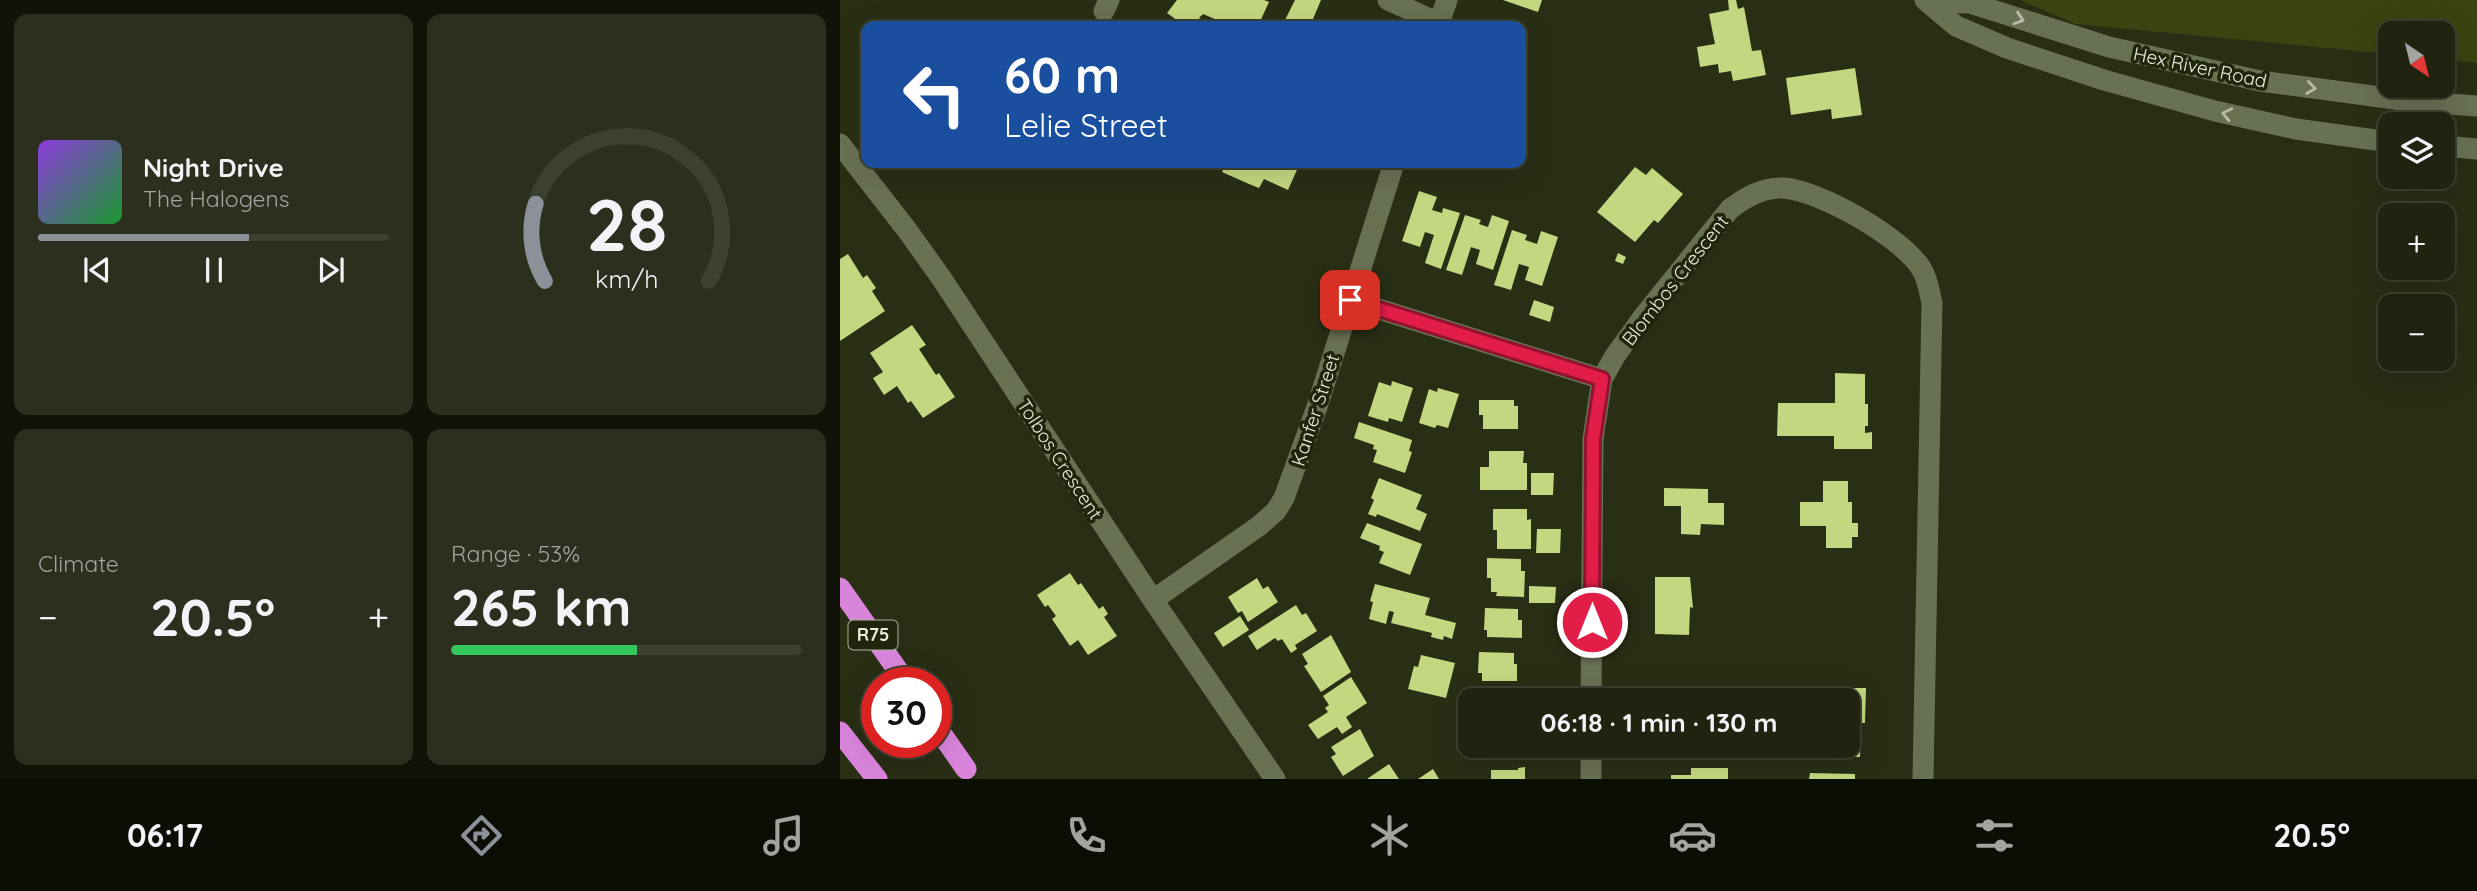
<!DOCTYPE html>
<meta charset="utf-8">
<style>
body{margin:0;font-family:Quicksand,sans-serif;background:#2c2f1e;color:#f1f3f6;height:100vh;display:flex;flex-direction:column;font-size:26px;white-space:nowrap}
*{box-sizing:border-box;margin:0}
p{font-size:23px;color:#a1a49f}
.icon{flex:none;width:38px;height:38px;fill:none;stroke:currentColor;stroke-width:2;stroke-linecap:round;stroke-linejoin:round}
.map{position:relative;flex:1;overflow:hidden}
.drawer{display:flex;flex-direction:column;gap:14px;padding:14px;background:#111309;width:840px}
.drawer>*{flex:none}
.top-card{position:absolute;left:21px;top:21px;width:665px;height:147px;border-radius:14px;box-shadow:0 7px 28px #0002,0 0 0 2px #3c4030;background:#1a4fa0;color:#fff;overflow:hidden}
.needle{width:46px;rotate:145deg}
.fabs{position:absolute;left:1538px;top:21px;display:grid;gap:14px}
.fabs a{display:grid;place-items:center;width:77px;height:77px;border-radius:14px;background:#1f2310;box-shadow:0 7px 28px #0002,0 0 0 2px #3c4030;font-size:35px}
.speed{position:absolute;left:21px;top:667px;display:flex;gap:14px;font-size:35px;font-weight:700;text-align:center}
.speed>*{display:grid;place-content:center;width:91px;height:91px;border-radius:50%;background:#1f2310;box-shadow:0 7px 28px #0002,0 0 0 2px #3c4030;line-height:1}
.speed .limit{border:10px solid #d22;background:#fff;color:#111}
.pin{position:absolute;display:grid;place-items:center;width:60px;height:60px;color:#fff;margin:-30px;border-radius:14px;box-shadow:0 4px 10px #0006}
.me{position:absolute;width:77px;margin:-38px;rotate:0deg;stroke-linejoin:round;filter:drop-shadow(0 0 5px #0008)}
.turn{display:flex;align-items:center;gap:24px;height:147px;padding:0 28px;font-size:32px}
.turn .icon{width:91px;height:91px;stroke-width:2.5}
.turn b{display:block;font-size:49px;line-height:60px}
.big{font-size:52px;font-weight:700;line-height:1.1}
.drawer .widget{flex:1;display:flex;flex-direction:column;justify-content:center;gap:10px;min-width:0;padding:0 24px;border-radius:14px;background:#2c2f1e}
.drawer .dial{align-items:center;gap:0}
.dial svg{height:182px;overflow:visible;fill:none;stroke:#3c4030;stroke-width:7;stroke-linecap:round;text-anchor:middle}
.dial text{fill:#f1f3f6;stroke:none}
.song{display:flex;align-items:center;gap:21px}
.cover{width:84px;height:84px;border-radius:10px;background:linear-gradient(135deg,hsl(270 70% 55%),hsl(130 70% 35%))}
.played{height:7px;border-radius:4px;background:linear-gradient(90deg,#8c9099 60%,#3c4030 60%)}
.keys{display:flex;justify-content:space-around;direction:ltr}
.heat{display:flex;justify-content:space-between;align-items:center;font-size:38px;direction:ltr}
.charge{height:10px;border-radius:5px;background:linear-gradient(90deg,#34c759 53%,#3c4030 0)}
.drawer .tiles{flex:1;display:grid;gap:14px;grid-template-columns:repeat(2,1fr)}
.trip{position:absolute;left:618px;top:688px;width:402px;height:70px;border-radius:14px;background:#1f2310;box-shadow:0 7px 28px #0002,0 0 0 2px #3c4030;font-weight:700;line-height:70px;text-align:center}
.menu{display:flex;height:112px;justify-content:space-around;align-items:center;background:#0c0e06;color:#a1a49f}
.menu .icon{width:49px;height:49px}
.menu .selected{color:#8c9099}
.menu b{font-size:32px;color:#f1f3f6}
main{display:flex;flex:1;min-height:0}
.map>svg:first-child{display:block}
</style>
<main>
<section class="drawer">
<div class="tiles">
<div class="widget">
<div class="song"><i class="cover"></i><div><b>Night Drive</b><p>The Halogens</p></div></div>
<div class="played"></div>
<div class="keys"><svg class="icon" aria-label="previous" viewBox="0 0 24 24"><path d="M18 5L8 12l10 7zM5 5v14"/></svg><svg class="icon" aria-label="pause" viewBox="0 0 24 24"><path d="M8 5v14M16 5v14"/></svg><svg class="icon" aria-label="next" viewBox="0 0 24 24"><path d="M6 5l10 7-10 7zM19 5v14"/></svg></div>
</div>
<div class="widget dial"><svg viewBox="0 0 100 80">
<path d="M14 69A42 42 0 1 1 86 69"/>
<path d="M14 69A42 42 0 0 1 10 35" stroke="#8c9099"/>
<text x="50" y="56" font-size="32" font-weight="700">28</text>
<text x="50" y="72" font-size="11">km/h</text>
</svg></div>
<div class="widget"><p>Climate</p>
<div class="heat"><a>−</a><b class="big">20.5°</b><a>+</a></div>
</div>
<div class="widget"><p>Range · 53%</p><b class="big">265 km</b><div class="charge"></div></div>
</div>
</section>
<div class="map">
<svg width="1637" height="779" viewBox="0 0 1637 779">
<rect width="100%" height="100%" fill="#292f15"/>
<path fill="#3a4411" d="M1180 0H1637V63L1603 59V33H1550V54L1236 24Z"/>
<path fill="#c3d780" d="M337 0H424L429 2 418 26H391L363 14 359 18 370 26H345L327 13Z
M455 0H481L470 26H442Z
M663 0H702L698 12Z
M888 0H896L898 9 904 7 912 51 921 50 926 75 893 81 891 71 879 73 878 64 860 67 857 47 875 44 869 14 889 10Z
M1015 68 1022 115 992 119 991 109 951 115 946 78Z
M386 163H460L448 190 424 179 419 188 409 184 382 172Z
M795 167 806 175 812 168 843 194 818 223 814 220 795 242 757 212Z
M579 191 597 197 592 210 602 213 603 208 620 213 601 269 585 263 594 235 585 232 580 247 562 241Z
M625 215 641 220 639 224 648 227 652 215 669 221 653 270 636 264 640 250 631 247 622 275 606 270Z
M672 230 687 235 685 240 697 244 701 231 718 237 702 286 685 280 689 267 679 264 671 290 654 285Z
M778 253 786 257 783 264 775 261Z
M8 254 23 278 27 275 36 288 32 291 45 311 0 341V259Z
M694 300 714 307 710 322 689 315Z
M72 325 86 345 79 349 96 375 99 373 115 397 83 418 71 401 68 403 57 386 44 395 33 378 43 372 30 353Z
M995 373 1025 374V404H1028V426H1025V433L1032 432V449H994V436H937L938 403H995Z
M552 381 573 388 562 422 549 418 548 422 528 416 539 382 551 386Z
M598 388 619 394 608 428 597 425 595 428 579 423 589 389 597 392Z
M639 400H674V406H678V429H643V415H639Z
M519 422 572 440 569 451 572 452 565 473 533 462 537 450 533 449 534 445 514 438Z
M649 451H684L683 463H687V490H640V467H649Z
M691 473H714L713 495H691Z
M539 478 582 495 576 509 587 514 580 531 537 514 536 517 528 514 534 500 531 498Z
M983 481H1008V502H1012V523H1018V537H1012V548H986V526H960V502H983Z
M824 488 868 489V503H884V525L861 524 860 535 841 534V506H824Z
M653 509H687V520L691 519V549H657V530H653Z
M527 523 582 544 570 575 539 563 544 552 539 550 540 546 520 538Z
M697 529H721L720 553H696Z
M647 558 681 559V571H685L684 597 656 596 657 592H651V578H647Z
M230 573 238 585 241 583 259 609 263 606 268 614 264 617 277 636 248 655 238 640 230 646 212 619 216 616 208 605 205 607 197 595Z
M815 577H850L853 608 850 607 849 635 815 634Z
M417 578 423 589 428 586 438 602 408 622 402 611 398 613 388 597Z
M535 584 590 598 585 615 616 623 612 639 604 636 603 640 591 637 592 633 551 623 554 612 549 611 546 624 529 619 533 602 530 601Z
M689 586 716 587 715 603H689Z
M456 605 462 615 466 613 477 631 455 645 457 649 451 653 442 639 438 641 435 638 417 650 408 636Z
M645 608 678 609V620H682V638L647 637V630H644Z
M400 616 409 630 383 647 374 633Z
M491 635 511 672 481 692 464 666 468 664 462 654Z
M639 652 674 653V664H677V681H642V673H638Z
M581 655 615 663 606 698 568 689 574 666 578 667Z
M511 677 527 703 506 717 512 727 502 734 497 727 478 739 468 725 488 712 485 708 489 705 483 696Z
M808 688 854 689V700H808Z
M986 688H1026L1025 723H1021L1020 757 986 756V746H1008V700H986Z
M520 729 534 756 503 776 491 757 496 754 491 747Z
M549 764 559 779H527Z
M685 767V779H651V770H678V768Z
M851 768H888V779H831V775H851Z
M593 769 599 779H578Z
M970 773 1015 774V779H969Z"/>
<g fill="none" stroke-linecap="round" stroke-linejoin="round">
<path stroke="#697153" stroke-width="21" d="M548 0 599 23
M1085 0 1116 26 1167 48 1264 80 1375 111 1456 129 1550 142
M1089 2 1130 3 1269 47 1420 81 1570 101 1637 106
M264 11 269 0
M598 26 607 0
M0 144 67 230 102 279 313 600 435 779
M1603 146 1637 149
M510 300 762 379
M313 600 419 526 436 511 444 498 477 407 554 163
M751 700 753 439 762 379 775 356 803 317 890 209C906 197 923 187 944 188 981 191 1061 237 1081 268 1088 279 1089 291 1092 303L1083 779
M751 779V746"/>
<path stroke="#d984db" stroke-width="21" d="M0 588 66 682
M96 726 126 769
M0 732 37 779"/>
</g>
<defs><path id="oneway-chevron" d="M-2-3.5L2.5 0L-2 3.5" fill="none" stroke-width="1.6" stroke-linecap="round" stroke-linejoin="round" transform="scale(1.75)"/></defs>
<g stroke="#b6bca6">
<use href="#oneway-chevron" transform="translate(1179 19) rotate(18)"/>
<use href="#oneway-chevron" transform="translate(1471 88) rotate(8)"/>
<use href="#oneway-chevron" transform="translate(1387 114) rotate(-167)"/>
</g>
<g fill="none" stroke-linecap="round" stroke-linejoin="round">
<defs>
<path id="route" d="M510 300 762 379 753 439 752 622"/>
</defs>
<use href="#route" stroke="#92132f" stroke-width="18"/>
<use href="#route" stroke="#e11d48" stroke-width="12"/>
</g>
<g text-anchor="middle" stroke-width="7" stroke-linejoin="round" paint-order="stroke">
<rect fill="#20250b" stroke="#adb29f" stroke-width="2" x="8.5" y="620.5" width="49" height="29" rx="5"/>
<g font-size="18" font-weight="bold" fill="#eaeede">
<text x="33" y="641">R75</text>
</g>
<g font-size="19" fill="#eaeede" stroke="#20250b">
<text transform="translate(1360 67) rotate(12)" y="7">Hex River Road</text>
<text transform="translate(835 280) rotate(-52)" y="7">Blombos Crescent</text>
<text transform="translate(475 410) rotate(-72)" y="7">Kanfer Street</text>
<text transform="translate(220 459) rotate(57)" y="7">Tolbos Crescent</text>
</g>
</g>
</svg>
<div class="fabs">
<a><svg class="needle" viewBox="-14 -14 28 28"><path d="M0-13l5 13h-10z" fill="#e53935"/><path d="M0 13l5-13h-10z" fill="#a1a49f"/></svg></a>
<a><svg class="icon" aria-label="layers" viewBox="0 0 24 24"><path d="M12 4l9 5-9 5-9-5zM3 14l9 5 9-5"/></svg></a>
<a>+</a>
<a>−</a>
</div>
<div class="speed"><div class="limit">30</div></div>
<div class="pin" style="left:510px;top:300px;background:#d93025"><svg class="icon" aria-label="arrive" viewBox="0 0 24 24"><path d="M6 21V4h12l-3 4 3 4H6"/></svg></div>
<svg class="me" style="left:752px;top:622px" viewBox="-20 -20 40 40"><circle r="17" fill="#e11d48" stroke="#fff" stroke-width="3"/><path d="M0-11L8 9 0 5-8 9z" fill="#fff"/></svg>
<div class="trip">06:18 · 1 min · 130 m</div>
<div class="top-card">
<div class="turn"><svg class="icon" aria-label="left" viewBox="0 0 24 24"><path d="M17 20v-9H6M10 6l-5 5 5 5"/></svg><div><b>60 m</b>Lelie Street</div></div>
</div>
</div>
</main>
<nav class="menu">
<b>06:17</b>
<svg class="icon selected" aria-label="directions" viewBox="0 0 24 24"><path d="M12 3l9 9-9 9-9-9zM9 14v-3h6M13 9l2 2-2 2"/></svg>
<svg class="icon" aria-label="music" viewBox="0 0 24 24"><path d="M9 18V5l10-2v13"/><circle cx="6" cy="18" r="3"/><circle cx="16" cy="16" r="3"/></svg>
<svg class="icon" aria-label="phone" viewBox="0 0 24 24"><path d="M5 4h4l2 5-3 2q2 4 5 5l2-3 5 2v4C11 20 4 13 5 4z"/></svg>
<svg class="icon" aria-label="climate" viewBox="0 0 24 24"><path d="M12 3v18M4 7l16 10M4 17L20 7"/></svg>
<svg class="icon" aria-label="car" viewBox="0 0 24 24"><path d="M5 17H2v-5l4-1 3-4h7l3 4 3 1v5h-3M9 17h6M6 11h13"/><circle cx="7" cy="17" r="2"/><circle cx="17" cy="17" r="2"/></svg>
<svg class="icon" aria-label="filters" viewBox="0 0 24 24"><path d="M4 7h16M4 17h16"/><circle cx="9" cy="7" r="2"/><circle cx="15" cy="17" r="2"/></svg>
<b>20.5°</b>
</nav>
